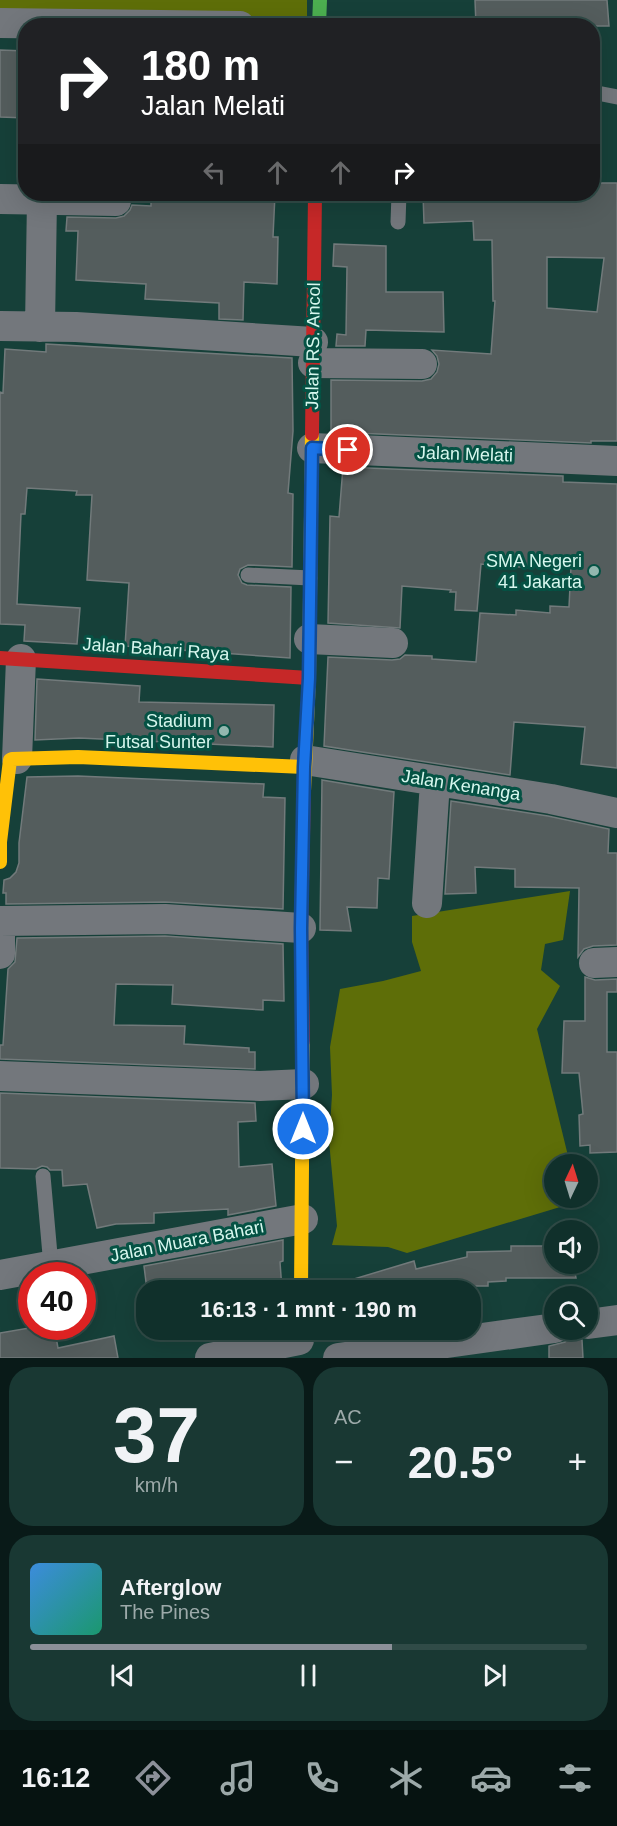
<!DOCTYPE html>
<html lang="id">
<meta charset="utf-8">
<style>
body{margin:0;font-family:Arial,sans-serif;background:#193833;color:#f1f3f6;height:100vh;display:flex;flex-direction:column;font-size:22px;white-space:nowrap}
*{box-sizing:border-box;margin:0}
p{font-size:20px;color:#9ca9a9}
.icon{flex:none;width:33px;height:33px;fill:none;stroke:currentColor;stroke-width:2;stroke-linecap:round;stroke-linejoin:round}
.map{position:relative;height:1358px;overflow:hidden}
.details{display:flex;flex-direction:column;gap:9px;padding:9px;background:#091a18;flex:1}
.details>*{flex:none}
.hud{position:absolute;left:18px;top:18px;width:582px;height:183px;border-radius:24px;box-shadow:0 6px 24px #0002,0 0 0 2px #304b47;background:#202124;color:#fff;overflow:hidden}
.needle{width:39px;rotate:4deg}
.buttons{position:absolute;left:544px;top:1154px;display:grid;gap:12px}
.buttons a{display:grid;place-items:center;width:54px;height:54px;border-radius:50%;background:#10302b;box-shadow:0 6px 24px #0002,0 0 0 2px #304b47;font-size:30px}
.speed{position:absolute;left:18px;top:1262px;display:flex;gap:12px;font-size:30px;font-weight:700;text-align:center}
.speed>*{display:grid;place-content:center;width:78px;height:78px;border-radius:50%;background:#10302b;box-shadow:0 6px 24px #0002,0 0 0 2px #304b47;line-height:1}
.speed .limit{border:9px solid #d22;background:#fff;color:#111}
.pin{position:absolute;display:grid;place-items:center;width:51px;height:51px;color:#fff;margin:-26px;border:3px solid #fff;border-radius:50%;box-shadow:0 2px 6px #0007}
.me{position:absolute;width:66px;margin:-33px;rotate:0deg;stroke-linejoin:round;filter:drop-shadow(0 0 4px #0008)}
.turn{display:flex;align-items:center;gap:21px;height:126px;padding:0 24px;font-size:27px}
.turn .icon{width:78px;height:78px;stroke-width:2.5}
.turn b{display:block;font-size:42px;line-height:51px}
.lanes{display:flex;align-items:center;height:57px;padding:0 24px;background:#0003;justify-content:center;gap:30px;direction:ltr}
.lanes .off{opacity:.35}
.big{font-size:45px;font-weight:700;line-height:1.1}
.details .card{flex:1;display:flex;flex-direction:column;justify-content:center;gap:9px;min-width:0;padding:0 21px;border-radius:24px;background:#193833}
.details .dial{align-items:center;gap:0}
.dial b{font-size:78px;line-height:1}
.song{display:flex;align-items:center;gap:18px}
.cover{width:72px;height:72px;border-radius:9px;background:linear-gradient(135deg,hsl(210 70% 55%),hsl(160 70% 35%))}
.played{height:6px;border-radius:3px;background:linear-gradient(90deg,#8c9099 65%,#304b47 65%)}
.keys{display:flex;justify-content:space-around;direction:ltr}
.heat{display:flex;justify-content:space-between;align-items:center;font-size:33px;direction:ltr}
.details .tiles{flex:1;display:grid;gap:9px;grid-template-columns:1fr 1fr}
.card:last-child{grid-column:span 2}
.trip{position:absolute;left:136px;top:1280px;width:345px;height:60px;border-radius:24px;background:#10302b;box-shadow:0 6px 24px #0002,0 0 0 2px #304b47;font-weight:700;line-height:60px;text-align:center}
.tabs{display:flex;height:96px;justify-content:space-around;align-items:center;background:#061311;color:#9ca9a9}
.tabs .icon{width:42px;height:42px}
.tabs .active{color:#8c9099}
.tabs b{font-size:27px;color:#f1f3f6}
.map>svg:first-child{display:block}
</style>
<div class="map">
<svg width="617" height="1358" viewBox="0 0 617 1358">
<rect width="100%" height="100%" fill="#164039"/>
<path fill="#5e6e08" d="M0 0H307V20L0 11Z
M570 891 563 940 545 944 541 970 560 986 537 1029 570 1164H555V1197H578L580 1201 407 1253 388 1247 332 1245 337 1226 329 1141 332 1095 330 1047 340 989 383 981 421 971 412 942V916Z"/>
<path fill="#545d5d" stroke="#727a7b" stroke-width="1.5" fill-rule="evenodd" d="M475 0H607L609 26H476Z
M0 50 26 51V118L0 117Z
M592 183H617V441H591V443L331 432V380L422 381 431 379 437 372 439 364 437 356 432 350 491 354 495 301H493L492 240H474L473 221 424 223 423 194H592ZM547 257 604 258 597 312 547 308Z
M151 194H275L273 237H278L277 284 244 282 243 320 219 319V303L145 299 146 284 76 280 78 231H66L67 217 116 218 124 216 130 210 132 205 151 206Z
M334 244 386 246V292H443L444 332 366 330 365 346H336L337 334 346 335 347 267 333 266Z
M46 344 292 358 293 431 288 493 293 494 292 567 248 565 240 569 238 575 242 583 247 585 291 587 290 658 125 646 129 583 87 580 92 495H76L77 491 27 488 25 514H21L17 604 80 608 77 644 24 641 25 625 0 624V392L3 393 5 349 46 352Z
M343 467 563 476V482L617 484V768L581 764 585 727 514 722 510 775 324 746 328 657 392 660 400 659 405 655 432 656V659L476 662 480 613 516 615V610L550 613V606L569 607 571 566 533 563V568L481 564 477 611 455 610 456 592H450L451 590 402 586 400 628 328 623 330 516 339 517Z
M37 679 140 686 139 702 274 705 273 747 79 738 35 740Z
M78 776 264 784 263 797 285 798 283 909 165 902 6 904V893H3L4 880 10 878 16 872 19 863V843L27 777Z
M322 780 394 792 389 879 378 878 377 908 347 907 351 931 320 930Z
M451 801 548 816 609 829 608 853H617V945L593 946 584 949 578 957 579 888 515 887V869L475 867 476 893 445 894Z
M165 936 283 944 284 1001 263 1000V1010L172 1004 173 985 116 984 114 1025 185 1026 184 1044 249 1048V1052H255V1069L0 1059V1045H3L8 969 15 962 17 938Z
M585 977 595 980 617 979V992H607V1052H617V1152L590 1153V1145L580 1146 579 1115 583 1114 579 1073H562L564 1021H585Z
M0 1093 255 1103 256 1121 238 1122 239 1167 272 1164 276 1206 228 1215V1209L154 1213V1223L116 1224 97 1228 87 1184 63 1186 62 1170H50L47 1167 42 1166 36 1169 0 1168Z
M283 1240V1261L280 1262 282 1290H147L144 1266Z
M511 1246H555V1263H573L576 1278H506V1281L488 1282V1286H454L439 1290H335L334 1285 414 1261 416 1269 467 1257V1252L511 1251Z
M41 1326H54L58 1348 114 1336 118 1358H0V1333Z
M568 1338H578L582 1340 583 1358H549V1346L565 1342Z"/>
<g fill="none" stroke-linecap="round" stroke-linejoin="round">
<path stroke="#73777c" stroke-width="15" d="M592 92 617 97
M398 222 399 194
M248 575 310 578
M43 1176 51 1266"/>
<path stroke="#73777c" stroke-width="30" d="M0 23 240 26
M0 199 116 201
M0 326 76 327 313 342
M40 327 42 199
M313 363 422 364
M312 448 617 461
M309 639 393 643
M17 759 21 659
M305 760 551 799 617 813
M427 903 435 782
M0 921 165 919 301 928
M0 929V954
M594 963 617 962
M0 1076 260 1086 304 1084
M0 1275 303 1219
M588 1324 617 1320
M210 1358 299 1340
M338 1358 555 1328"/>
<path stroke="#4caf50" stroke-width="14" d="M319 26 320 0"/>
<path stroke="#ffc107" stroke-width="14" d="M304 791 309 678 312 434
M0 862V842L10 760 12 759 78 757 304 767
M301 1290 303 1041"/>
<path stroke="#c62828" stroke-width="14" d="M312 434 315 194
M0 658 309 678
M303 1041 301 928 304 791"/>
</g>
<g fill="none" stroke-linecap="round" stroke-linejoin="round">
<defs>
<path id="route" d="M303 1129 301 928 304 767 309 678 312 448 348 450"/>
</defs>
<use href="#route" stroke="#114b97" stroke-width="15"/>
<use href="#route" stroke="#1a73e8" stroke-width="10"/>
</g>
<g fill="#93b7af" stroke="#055244" stroke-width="2">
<circle cx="594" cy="571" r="6"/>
<circle cx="224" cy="731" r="6"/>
</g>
<g text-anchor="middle" stroke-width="6" stroke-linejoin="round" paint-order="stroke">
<g font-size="18" fill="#d7f7ee" stroke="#055244">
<text transform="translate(313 346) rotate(-89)" y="6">Jalan RS. Ancol</text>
<text transform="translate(465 454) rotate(2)" y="6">Jalan Melati</text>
<text transform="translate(156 649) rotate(4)" y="6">Jalan Bahari Raya</text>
<text transform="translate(461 785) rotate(9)" y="6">Jalan Kenanga</text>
<text transform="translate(187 1241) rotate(-11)" y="6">Jalan Muara Bahari</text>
</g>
<g font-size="18" fill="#d7f7ee" stroke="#055244" text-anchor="end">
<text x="582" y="567">SMA Negeri<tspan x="582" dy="21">41 Jakarta</tspan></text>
<text x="212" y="727">Stadium<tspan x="212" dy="21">Futsal Sunter</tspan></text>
</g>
</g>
</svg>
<div class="buttons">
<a><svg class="needle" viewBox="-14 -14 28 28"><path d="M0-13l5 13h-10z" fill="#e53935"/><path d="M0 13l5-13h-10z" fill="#9ca9a9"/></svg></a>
<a><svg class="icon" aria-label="sound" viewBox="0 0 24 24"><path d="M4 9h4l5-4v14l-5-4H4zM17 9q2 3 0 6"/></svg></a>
<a><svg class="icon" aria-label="search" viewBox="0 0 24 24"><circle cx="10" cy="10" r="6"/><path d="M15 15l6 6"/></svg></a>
</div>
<div class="speed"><div class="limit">40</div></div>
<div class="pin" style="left:348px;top:450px;background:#d93025"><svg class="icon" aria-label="arrive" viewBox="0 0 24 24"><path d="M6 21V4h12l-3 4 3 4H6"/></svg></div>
<svg class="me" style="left:303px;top:1129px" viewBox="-20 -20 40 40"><circle r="17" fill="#1a73e8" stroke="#fff" stroke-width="3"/><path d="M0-11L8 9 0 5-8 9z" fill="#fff"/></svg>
<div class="trip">16:13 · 1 mnt · 190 m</div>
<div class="hud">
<div class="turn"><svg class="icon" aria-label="right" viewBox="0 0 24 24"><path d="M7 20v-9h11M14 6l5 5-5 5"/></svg><div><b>180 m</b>Jalan Melati</div></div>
<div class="lanes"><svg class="icon off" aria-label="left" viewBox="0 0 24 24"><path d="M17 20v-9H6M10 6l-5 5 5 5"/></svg><svg class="icon off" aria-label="ahead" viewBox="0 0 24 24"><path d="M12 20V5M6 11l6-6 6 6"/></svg><svg class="icon off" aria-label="ahead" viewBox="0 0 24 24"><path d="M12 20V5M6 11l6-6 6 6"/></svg><svg class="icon" aria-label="right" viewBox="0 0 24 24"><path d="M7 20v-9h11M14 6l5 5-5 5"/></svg></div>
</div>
</div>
<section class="details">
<div class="tiles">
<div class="card dial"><b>37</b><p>km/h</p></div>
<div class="card"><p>AC</p>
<div class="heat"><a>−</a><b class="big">20.5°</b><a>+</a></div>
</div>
<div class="card">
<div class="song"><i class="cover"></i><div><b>Afterglow</b><p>The Pines</p></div></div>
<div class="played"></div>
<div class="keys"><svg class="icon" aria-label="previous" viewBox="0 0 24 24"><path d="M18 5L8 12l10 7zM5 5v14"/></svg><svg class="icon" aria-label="pause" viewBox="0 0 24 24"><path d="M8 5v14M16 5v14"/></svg><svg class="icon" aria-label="next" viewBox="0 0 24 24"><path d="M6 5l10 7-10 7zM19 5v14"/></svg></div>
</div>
</div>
</section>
<nav class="tabs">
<b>16:12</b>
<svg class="icon active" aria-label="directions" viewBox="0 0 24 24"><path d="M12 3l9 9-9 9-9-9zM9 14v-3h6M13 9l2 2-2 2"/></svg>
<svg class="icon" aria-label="music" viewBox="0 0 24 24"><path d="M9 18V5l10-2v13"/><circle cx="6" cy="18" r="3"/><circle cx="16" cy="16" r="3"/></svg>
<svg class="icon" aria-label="phone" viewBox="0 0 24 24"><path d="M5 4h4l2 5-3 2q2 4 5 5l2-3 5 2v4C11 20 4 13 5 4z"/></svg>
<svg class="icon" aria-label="climate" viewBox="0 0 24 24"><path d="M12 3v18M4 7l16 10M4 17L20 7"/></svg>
<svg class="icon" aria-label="car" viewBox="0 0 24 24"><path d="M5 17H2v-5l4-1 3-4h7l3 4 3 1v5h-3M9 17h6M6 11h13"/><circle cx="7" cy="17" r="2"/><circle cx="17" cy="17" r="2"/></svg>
<svg class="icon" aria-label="filters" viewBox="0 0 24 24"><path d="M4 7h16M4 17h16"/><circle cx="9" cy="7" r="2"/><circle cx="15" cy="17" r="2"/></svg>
</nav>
